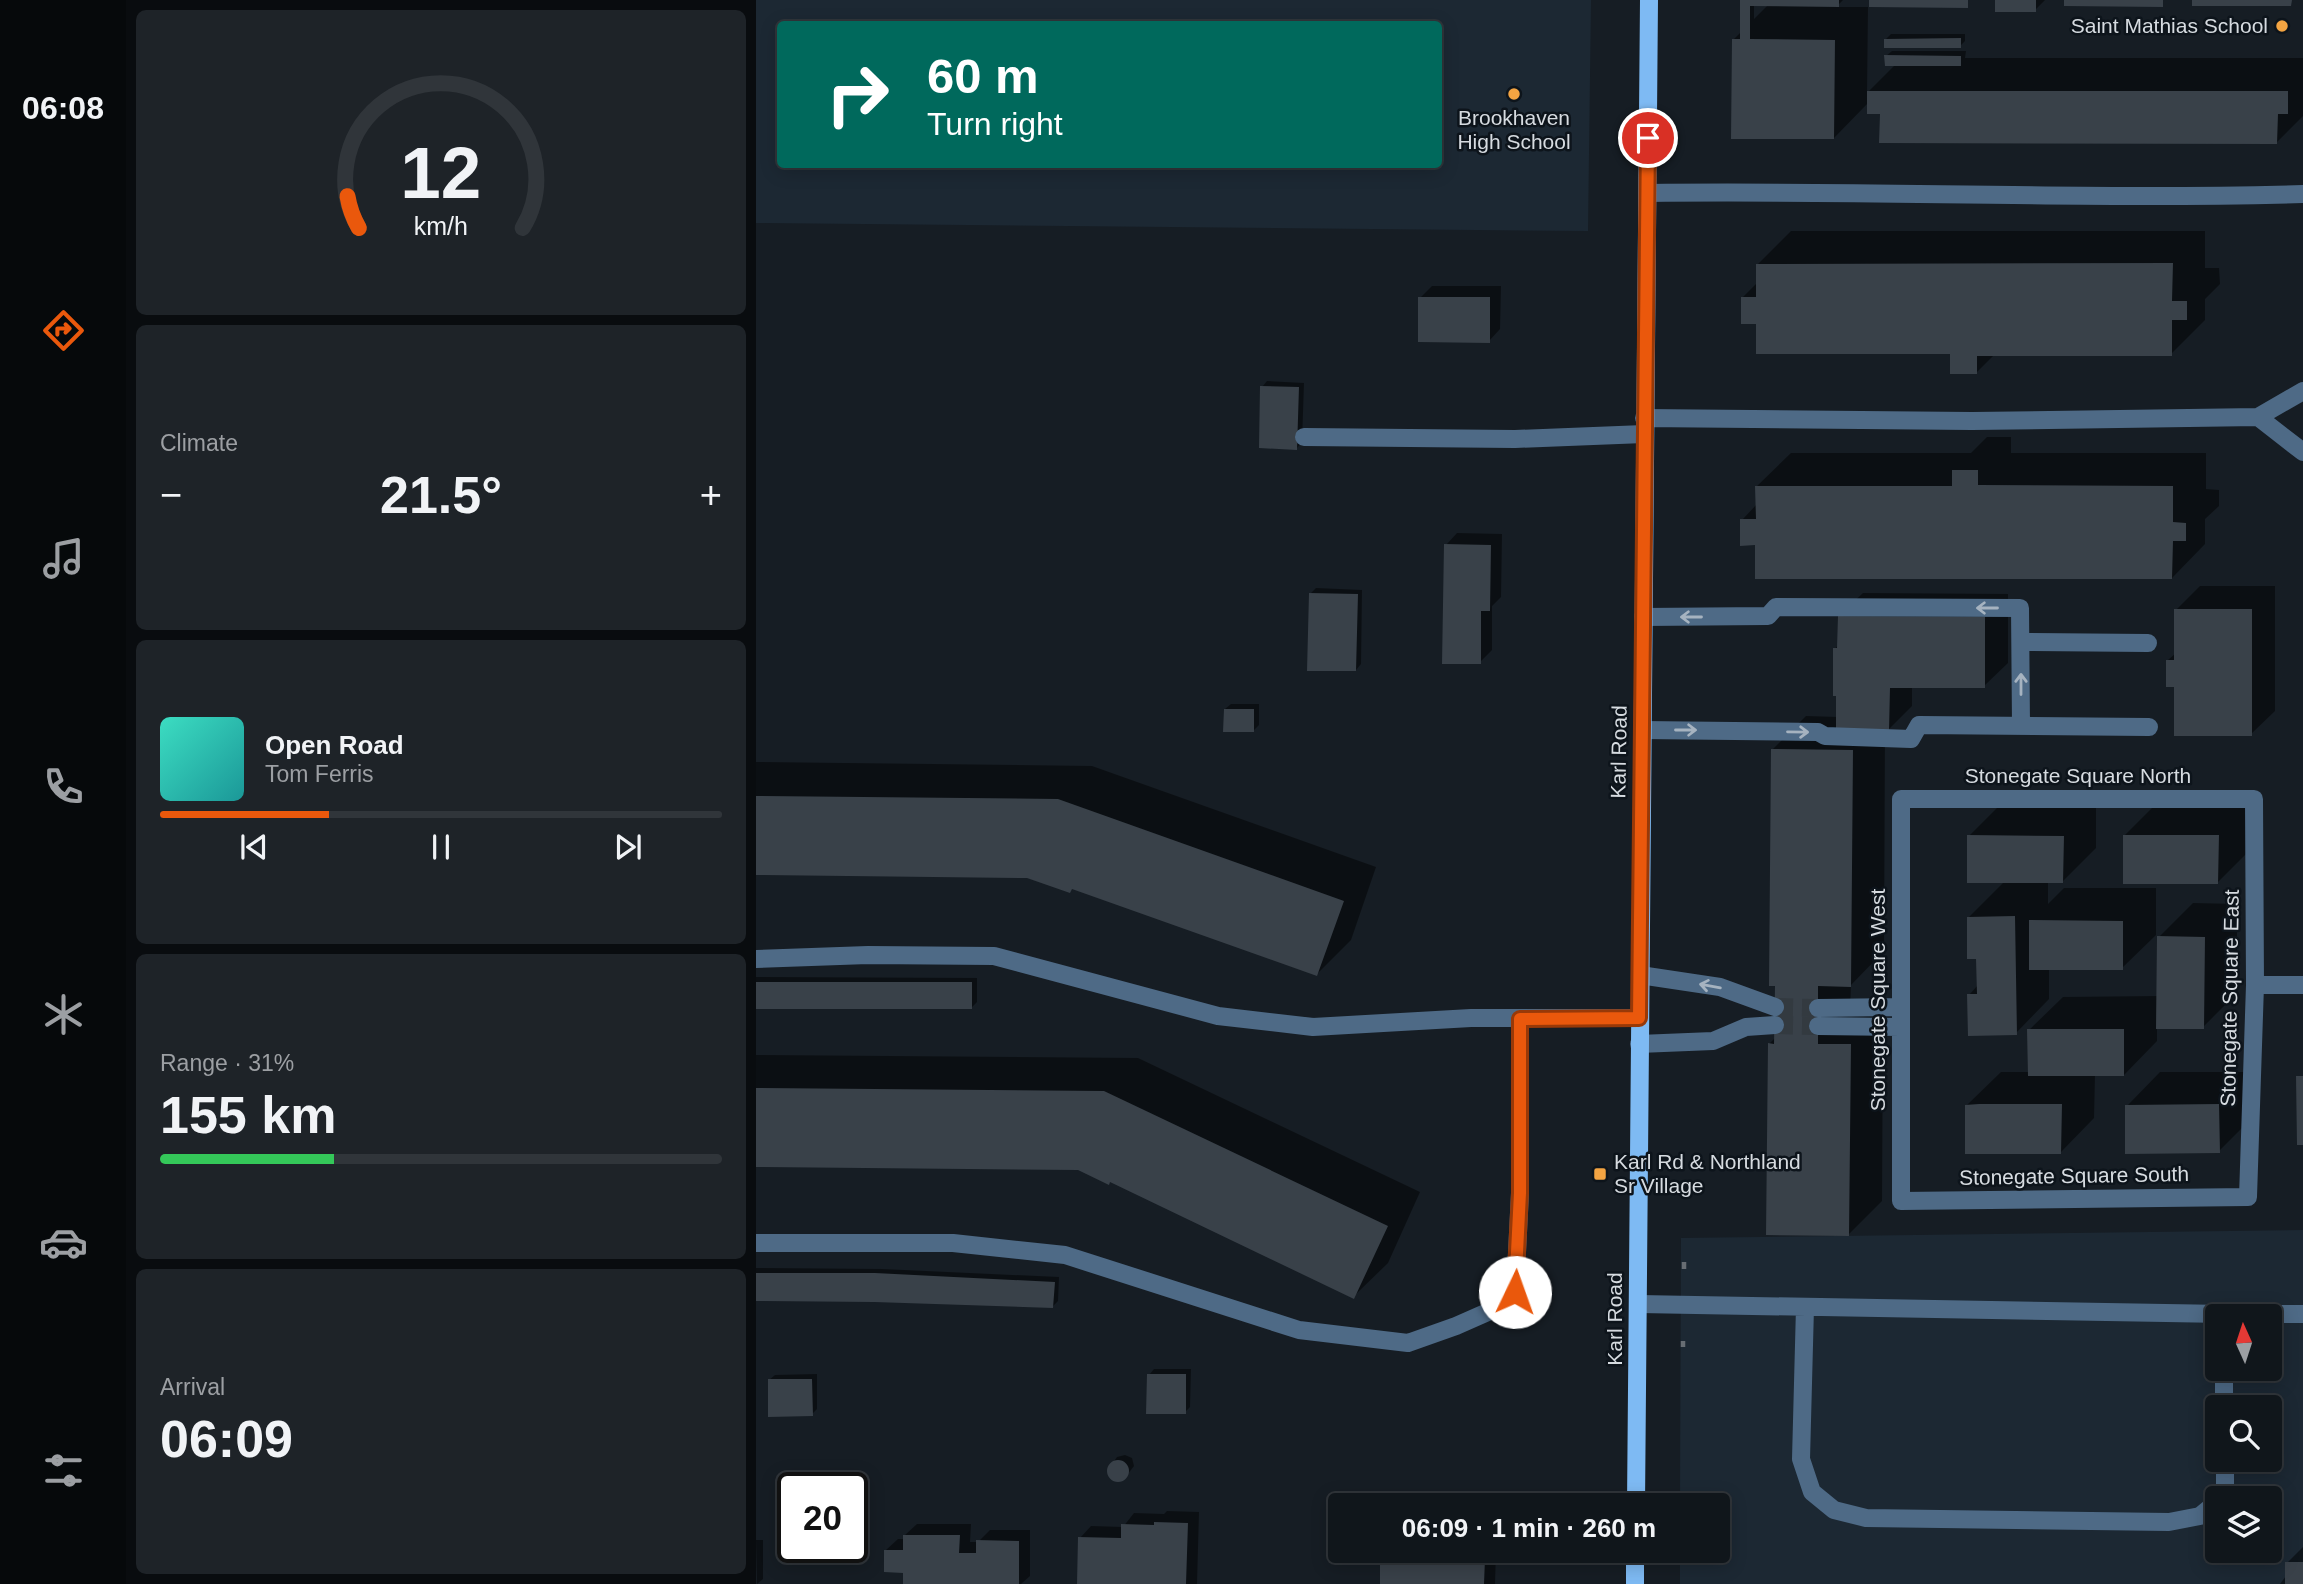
<!DOCTYPE html>
<meta charset="utf-8">
<style>
body{margin:0;font-family:Arial,sans-serif;background:#1e2328;color:#f1f3f6;height:100vh;display:flex;flex-direction:column;font-size:26px;white-space:nowrap}
*{box-sizing:border-box;margin:0}
p{font-size:23px;color:#9c9fa3}
.icon{flex:none;width:38px;height:38px;fill:none;stroke:currentColor;stroke-width:2;stroke-linecap:round;stroke-linejoin:round}
.map{position:relative;flex:1;overflow:hidden}
.details{display:flex;flex-direction:column;gap:10px;padding:10px;background:#090c0f;width:630px}
.details>*{flex:none}
.guide{position:absolute;left:21px;top:21px;width:665px;height:147px;border-radius:7px;box-shadow:0 4px 18px #0003,0 0 0 2px #30353a;background:#00695c;color:#fff;overflow:hidden}
.needle{width:46px;rotate:357deg}
.fabs{position:absolute;left:1449px;top:1304px;display:grid;gap:14px}
.fabs a{display:grid;place-items:center;width:77px;height:77px;border-radius:7px;background:#10161b;box-shadow:0 4px 18px #0003,0 0 0 2px #30353a;font-size:35px}
.speed{position:absolute;left:21px;top:1472px;display:flex;gap:14px;font-size:35px;font-weight:700;text-align:center}
.speed>*{display:grid;place-content:center;width:91px;height:91px;border-radius:50%;background:#10161b;box-shadow:0 4px 18px #0003,0 0 0 2px #30353a;line-height:1}
.speed .limit{border:4px solid #111;border-radius:10px;background:#fff;color:#111}
.pin{position:absolute;display:grid;place-items:center;width:60px;height:60px;color:#fff;margin:-30px;border:4px solid #fff;border-radius:50%;box-shadow:0 2px 7px #0007}
.me{position:absolute;width:77px;margin:-38px;rotate:3deg;stroke-linejoin:round;filter:drop-shadow(0 0 5px #0008)}
.turn{display:flex;align-items:center;gap:24px;height:147px;padding:0 35px;font-size:32px}
.turn .icon{width:91px;height:91px;stroke-width:2.5}
.turn b{display:block;font-size:49px;line-height:60px}
.big{font-size:52px;font-weight:800;line-height:1.1}
.details .card{flex:1;display:flex;flex-direction:column;justify-content:center;gap:10px;min-width:0;padding:0 24px;border-radius:10px;background:#1e2328}
.details .dial{align-items:center;gap:0}
.dial svg{height:182px;overflow:visible;fill:none;stroke:#30353a;stroke-width:7;stroke-linecap:round;text-anchor:middle}
.dial text{fill:#f1f3f6;stroke:none}
.song{display:flex;align-items:center;gap:21px}
.cover{width:84px;height:84px;border-radius:10px;background:linear-gradient(135deg,hsl(170 70% 55%),hsl(180 70% 35%))}
.played{height:7px;border-radius:4px;background:linear-gradient(90deg,#ea580c 30%,#30353a 30%)}
.keys{display:flex;justify-content:space-around;direction:ltr}
.heat{display:flex;justify-content:space-between;align-items:center;font-size:38px;direction:ltr}
.charge{height:10px;border-radius:5px;background:linear-gradient(90deg,#34c759 31%,#30353a 0)}
.trip{position:absolute;left:572px;top:1493px;width:402px;height:70px;border-radius:7px;background:#10161b;box-shadow:0 4px 18px #0003,0 0 0 2px #30353a;font-weight:800;line-height:70px;text-align:center}
main{display:flex;flex:1;min-height:0}
.tabs{display:flex;flex-direction:column;width:126px;justify-content:space-around;align-items:center;background:#06090b;color:#9c9fa3}
.tabs .icon{width:49px;height:49px}
.tabs .active{color:#ea580c}
.tabs b{font-size:32px;color:#f1f3f6}
.map>svg:first-child{display:block}
</style>
<main>
<nav class="tabs">
<b>06:08</b>
<svg class="icon active" aria-label="directions" viewBox="0 0 24 24"><path d="M12 3l9 9-9 9-9-9zM9 14v-3h6M13 9l2 2-2 2"/></svg>
<svg class="icon" aria-label="music" viewBox="0 0 24 24"><path d="M9 18V5l10-2v13"/><circle cx="6" cy="18" r="3"/><circle cx="16" cy="16" r="3"/></svg>
<svg class="icon" aria-label="phone" viewBox="0 0 24 24"><path d="M5 4h4l2 5-3 2q2 4 5 5l2-3 5 2v4C11 20 4 13 5 4z"/></svg>
<svg class="icon" aria-label="climate" viewBox="0 0 24 24"><path d="M12 3v18M4 7l16 10M4 17L20 7"/></svg>
<svg class="icon" aria-label="car" viewBox="0 0 24 24"><path d="M5 17H2v-5l4-1 3-4h7l3 4 3 1v5h-3M9 17h6M6 11h13"/><circle cx="7" cy="17" r="2"/><circle cx="17" cy="17" r="2"/></svg>
<svg class="icon" aria-label="filters" viewBox="0 0 24 24"><path d="M4 7h16M4 17h16"/><circle cx="9" cy="7" r="2"/><circle cx="15" cy="17" r="2"/></svg>
</nav>
<section class="details">
<div class="card dial"><svg viewBox="0 0 100 80">
<path d="M14 69A42 42 0 1 1 86 69"/>
<path d="M14 69A42 42 0 0 1 9 55" stroke="#ea580c"/>
<text x="50" y="56" font-size="32" font-weight="700">12</text>
<text x="50" y="72" font-size="11">km/h</text>
</svg></div>
<div class="card"><p>Climate</p>
<div class="heat"><a>−</a><b class="big">21.5°</b><a>+</a></div>
</div>
<div class="card">
<div class="song"><i class="cover"></i><div><b>Open Road</b><p>Tom Ferris</p></div></div>
<div class="played"></div>
<div class="keys"><svg class="icon" aria-label="previous" viewBox="0 0 24 24"><path d="M18 5L8 12l10 7zM5 5v14"/></svg><svg class="icon" aria-label="pause" viewBox="0 0 24 24"><path d="M8 5v14M16 5v14"/></svg><svg class="icon" aria-label="next" viewBox="0 0 24 24"><path d="M6 5l10 7-10 7zM19 5v14"/></svg></div>
</div>
<div class="card"><p>Range · 31%</p><b class="big">155 km</b><div class="charge"></div></div>
<div class="card"><p>Arrival</p><b class="big">06:09</b></div>
</section>
<div class="map">
<svg width="1547" height="1584" viewBox="0 0 1547 1584">
<rect width="100%" height="100%" fill="#161d24"/>
<path fill="#1c2833" fill-rule="evenodd" d="M0 0H835L832 231 0 223ZM24 24H682V164H24Z
M1547 1230V1584H924V1551L962 1550V1505H924L925 1238ZM1461 1316H1514V1368H1461ZM1461 1407H1514V1460H1461ZM1461 1498H1514V1550H1461Z"/>
<path fill="#0007" fill-rule="evenodd" d="M986 0H1087L1080 7H1112L1111 93 1140 64 1130 56 1136 51H1210L1209 58H1547V116L1521 142 1125 112 1112 103 1078 138 977 40 986 31ZM998 5H1012L998 19Z
M1240 0H1289L1279 10Z
M1135 34H1209V41L1204 46 1130 39Z
M1035 231H1449V268H1463L1464 284 1449 299V320L1415 354H1239L1221 372 1196 352 1002 322 986 298 1002 282V264Z
M676 286H745L744 329 733 341 664 298Z
M511 381 548 383 546 442 541 448 506 387Z
M1231 437H1255V453H1450V489L1463 490V506L1449 519V544L1416 578 1001 544 986 520 1001 504V486L1035 453H1215Z
M701 533 746 534 745 597 736 606V650L724 662 690 545Z
M1444 586H1519V711L1495 734 1420 685 1412 660 1420 653V610Z
M560 588 606 590 605 664 600 670 554 594Z
M1107 593 1252 594V663L1228 686H1156V706L1133 729H1129L1128 951 1095 985 1094 1011H1127L1126 1201 1093 1234 1013 1044 1020 1037 1016 750 1050 716 1082 717 1079 649 1083 644V616Z
M475 704H503V725L497 731 469 709Z
M0 762 336 766 620 867 595 940 561 974 317 888 271 876 0 873Z
M1247 802 1340 803V848L1306 882H1292V904L1308 888H1400V935L1366 968H1293V999L1260 1033 1213 995 1222 985V958L1212 918 1249 881 1213 836Z
M1402 802H1496L1495 849 1462 882 1368 836Z
M1437 903 1481 904V993L1447 1027H1401V1041L1368 1075H1339L1338 1118 1305 1152 1211 1105 1245 1072H1274L1273 1030 1307 997 1403 996V937Z
M0 977 221 978V1002L215 1008 0 1007Z
M0 1055 382 1058 664 1192 632 1263 598 1296 355 1181 322 1168 0 1166Z
M1404 1072H1496V1118L1463 1151 1371 1106Z
M0 1268 126 1269 303 1277 302 1301 296 1307 118 1300 0 1299Z
M398 1369H435L434 1407 429 1412 393 1375Z
M61 1374V1409L56 1414 13 1380 19 1375Z
M369 1455 376 1458 378 1466 368 1479 361 1481 354 1477 352 1470 361 1457Z
M411 1511 443 1512 441 1584H322L324 1538 335 1526 367 1527 378 1513 408 1514Z
M161 1524H215L214 1542H222L234 1530H274V1576L265 1584H149V1571L130 1550 142 1539H149V1535Z
M0 1540H7V1579L1 1584Z
M1547 1547V1584H1524L1530 1576 1531 1563Z
M635 1550H740L739 1584H625V1560Z"/>
<path fill="#394149" d="M984 0H1083V7L994 6V39L1079 40 1078 139H975L976 39H984Z
M1113 0H1212V8L1113 7Z
M1239 0H1280V12H1239Z
M1308 0H1407V7L1308 6Z
M1436 0H1536L1535 6H1436Z
M1205 38V48H1128V39Z
M1128 55 1205 56V66H1129Z
M1111 91H1532V114H1522L1521 144 1123 143 1124 114H1111Z
M1417 263 1416 301H1431V320H1416V356H1221V374H1194V354H1000V324H985V297H1000V264Z
M662 297H734V343L662 342Z
M504 386 543 387 541 450 503 448Z
M1196 470H1222V485L1417 486V522L1430 523V541H1417L1416 579H999V545L984 546V519H1000L999 486H1196Z
M688 544 735 545 734 611H725V664H686Z
M553 593 602 594 600 671H551Z
M1418 609H1496V736H1418V687H1410V660H1418Z
M1082 616 1229 617V688H1134L1133 731H1080V696H1077V648H1081Z
M468 709H498V732H467Z
M1015 749 1097 750 1095 987 1062 986V1044H1095L1093 1236 1010 1235 1012 1043 1018 1044 1019 986H1013Z
M0 796 302 799 588 901 561 976 316 889 314 893 271 878 0 875Z
M1211 835 1308 836 1307 883H1211Z
M1367 835H1463L1462 884H1367Z
M1259 916 1261 1035 1212 1036 1211 994H1221L1220 959H1211V917Z
M1273 920 1367 921V970H1273Z
M1401 936 1449 937 1448 1029H1400Z
M0 982H216V1009H0Z
M1271 1029H1368V1076H1272Z
M1540 1076H1547V1145H1541Z
M0 1088 348 1091 632 1226 598 1299 354 1182 353 1185 322 1170 0 1167Z
M1223 1104H1306L1305 1154H1209V1105Z
M1463 1104 1464 1153 1369 1154V1105Z
M0 1273H119L299 1282 297 1308 118 1302 0 1301Z
M391 1374H430V1414H390Z
M12 1379H56L57 1416 12 1417Z
M351 1471a11 11 0 1 1 22 0a11 11 0 1 1-22 0Z
M398 1522 432 1523 430 1584H321L322 1537 365 1538V1524L398 1525Z
M147 1535H204L203 1553H220V1540L263 1541V1584H147V1573L128 1572V1550H147Z
M624 1559H729L728 1584H624Z
M1529 1562H1547V1584H1529Z"/>
<g fill="none" stroke-linecap="round" stroke-linejoin="round">
<path stroke="#333a40" stroke-width="18" stroke-dasharray="18 9" stroke-linecap="butt" d="M1019 1007 1062 1008
M1019 1025 1062 1026"/>
<path stroke="#676d73" stroke-width="4.5" stroke-dasharray="7 3.5" stroke-linecap="butt" d="M928 1269V1262
M927 1347V1341"/>
<path stroke="#4e6a86" stroke-width="18" d="M892 193C1110 190 1329 200 1547 194
M1502 417 1547 452
M888 418 1216 421 1502 417 1547 391
M548 437 759 439 888 434
M887 617 1012 616 1020 607 1264 608 1265 726
M1265 642 1392 643
M886 730 1062 732 1069 736 1155 739 1163 725 1393 727
M1145 799H1498L1499 985 1492 1197 1145 1201Z
M0 959 112 955 238 956 462 1016 557 1027 715 1018H883
M884 975 964 987 1019 1007
M1499 985H1547
M1062 1008 1145 1007
M1062 1026 1144 1027
M883 1044 957 1041 990 1027 1019 1025
M0 1243H197L309 1255 543 1330 652 1343 700 1326 734 1311 759 1292 764 1193V1019
M883 1304 1469 1314V1316
M1049 1307 1045 1459 1056 1492 1078 1510 1110 1518 1413 1522 1444 1516 1461 1502
M1469 1314H1547
M1468 1368V1407
M1465 1498 1469 1486V1460"/>
<path stroke="#7ebaf3" stroke-width="18" d="M880 1505 893 0
M879 1584V1550"/>
</g>
<defs><path id="oneway-shaft" d="M-6 0H5M1.5-3L5.5 0L1.5 3" fill="none" stroke-width="1.6" stroke-linecap="round" stroke-linejoin="round" transform="scale(1.75)"/></defs>
<g stroke="#a6b3c0">
<use href="#oneway-shaft" transform="translate(1231 608) rotate(-180)"/>
<use href="#oneway-shaft" transform="translate(935 617) rotate(180)"/>
<use href="#oneway-shaft" transform="translate(1265 684) rotate(-90)"/>
<use href="#oneway-shaft" transform="translate(930 730)"/>
<use href="#oneway-shaft" transform="translate(1042 732) rotate(1)"/>
<use href="#oneway-shaft" transform="translate(954 986) rotate(-170)"/>
</g>
<g fill="none" stroke-linecap="round" stroke-linejoin="round">
<defs>
<path id="route" d="M759 1292 764 1193V1019L883 1018 892 138"/>
</defs>
<use href="#route" stroke="#983908" stroke-width="18"/>
<use href="#route" stroke="#ea580c" stroke-width="12"/>
</g>
<g fill="#f3a442" stroke="#0d141b" stroke-width="2.5">
<circle cx="1526" cy="26" r="7"/>
<circle cx="758" cy="94" r="7"/>
<rect x="837" y="1167" width="14" height="14" rx="3.5"/>
</g>
<g text-anchor="middle" stroke-width="5" stroke-linejoin="round" paint-order="stroke">
<g font-size="21" fill="#d6dbe0" stroke="#0d141b" text-anchor="end">
<text x="1512" y="33">Saint Mathias School</text>
<text x="758" y="125" text-anchor="middle">Brookhaven<tspan x="758" dy="24">High School</tspan></text>
<text x="858" y="1169" text-anchor="start">Karl Rd &amp; Northland<tspan x="858" dy="24">Sr Village</tspan></text>
</g>
<g font-size="21" fill="#d6dbe0" stroke="#0d141b">
<text transform="translate(863 752) rotate(-89)" y="7">Karl Road</text>
<text x="1322" y="783">Stonegate Square North</text>
<text transform="translate(1474 998) rotate(-89)" y="7">Stonegate Square East</text>
<text transform="translate(1122 1000) rotate(-90)" y="7">Stonegate Square West</text>
<text transform="translate(1318 1176) rotate(-1)" y="7">Stonegate Square South</text>
<text transform="translate(859 1319) rotate(-90)" y="7">Karl Road</text>
</g>
</g>
</svg>
<div class="fabs">
<a><svg class="needle" viewBox="-14 -14 28 28"><path d="M0-13l5 13h-10z" fill="#e53935"/><path d="M0 13l5-13h-10z" fill="#9c9fa3"/></svg></a>
<a><svg class="icon" aria-label="search" viewBox="0 0 24 24"><circle cx="10" cy="10" r="6"/><path d="M15 15l6 6"/></svg></a>
<a><svg class="icon" aria-label="layers" viewBox="0 0 24 24"><path d="M12 4l9 5-9 5-9-5zM3 14l9 5 9-5"/></svg></a>
</div>
<div class="speed"><div class="limit">20</div></div>
<div class="pin" style="left:892px;top:138px;background:#d93025"><svg class="icon" aria-label="arrive" viewBox="0 0 24 24"><path d="M6 21V4h12l-3 4 3 4H6"/></svg></div>
<svg class="me" style="left:759px;top:1292px" viewBox="-20 -20 40 40"><circle r="19" fill="#fff"/><path d="M0-13L10 11 0 6-10 11z" fill="#ea580c"/></svg>
<div class="trip">06:09 · 1 min · 260 m</div>
<div class="guide">
<div class="turn"><svg class="icon" aria-label="right" viewBox="0 0 24 24"><path d="M7 20v-9h11M14 6l5 5-5 5"/></svg><div><b>60 m</b>Turn right</div></div>
</div>
</div>
</main>
